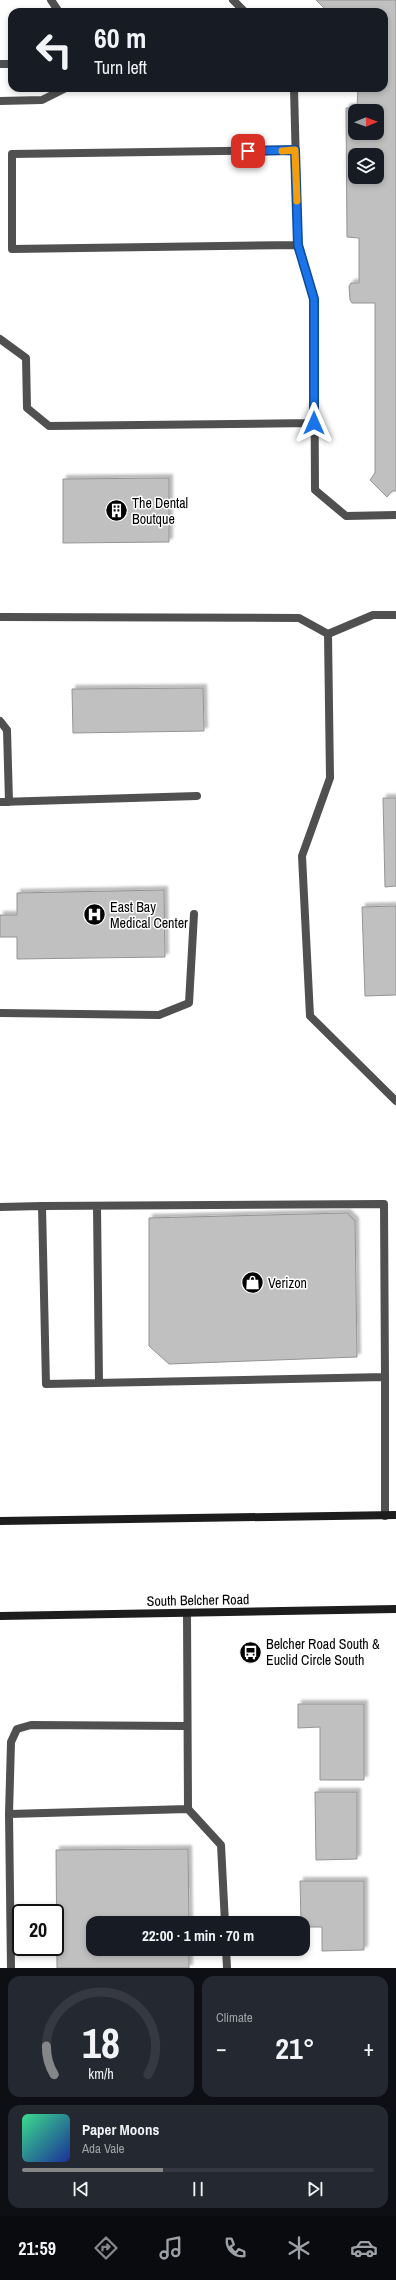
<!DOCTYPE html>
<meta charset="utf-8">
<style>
body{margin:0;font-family:"Archivo Narrow",sans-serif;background:#242831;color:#f1f3f6;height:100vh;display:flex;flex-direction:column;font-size:15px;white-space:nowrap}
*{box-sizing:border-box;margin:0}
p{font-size:13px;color:#9ea1a6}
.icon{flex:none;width:22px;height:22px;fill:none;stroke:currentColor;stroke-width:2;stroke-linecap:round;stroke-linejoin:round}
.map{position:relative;height:1968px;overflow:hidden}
.side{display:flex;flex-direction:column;gap:8px;padding:8px;background:#0d0f14;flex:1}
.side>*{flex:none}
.top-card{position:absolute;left:8px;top:8px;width:380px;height:84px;border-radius:12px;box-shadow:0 2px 6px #0003;background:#171b24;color:#f1f3f6;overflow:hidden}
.needle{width:26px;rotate:89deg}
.tools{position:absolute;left:348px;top:104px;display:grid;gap:8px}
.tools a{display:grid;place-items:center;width:36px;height:36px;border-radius:8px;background:#171b24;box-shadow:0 2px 6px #0003;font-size:20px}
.speed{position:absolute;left:12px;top:1904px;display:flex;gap:8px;font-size:20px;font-weight:700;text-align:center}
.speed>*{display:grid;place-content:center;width:52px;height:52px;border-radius:50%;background:#171b24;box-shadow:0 2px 6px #0003;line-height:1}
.speed .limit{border:2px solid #111;border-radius:6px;background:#fff;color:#111}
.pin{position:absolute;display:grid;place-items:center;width:34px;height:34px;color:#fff;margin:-17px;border-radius:8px;box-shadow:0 2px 6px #0006}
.me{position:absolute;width:44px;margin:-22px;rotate:0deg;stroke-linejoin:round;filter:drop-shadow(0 0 3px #0008)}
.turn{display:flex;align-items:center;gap:14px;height:84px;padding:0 20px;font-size:18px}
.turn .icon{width:52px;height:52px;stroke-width:2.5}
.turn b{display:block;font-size:28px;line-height:34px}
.big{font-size:30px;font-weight:800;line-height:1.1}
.side .card{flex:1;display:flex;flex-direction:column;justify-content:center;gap:6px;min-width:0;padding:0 14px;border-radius:12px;background:#242831}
.side .dial{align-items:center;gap:0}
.dial svg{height:104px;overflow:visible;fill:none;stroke:#363941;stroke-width:7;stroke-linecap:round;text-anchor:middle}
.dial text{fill:#f1f3f6;stroke:none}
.song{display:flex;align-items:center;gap:12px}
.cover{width:48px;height:48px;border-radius:6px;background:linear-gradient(135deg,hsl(150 70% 55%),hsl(230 70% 35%))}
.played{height:4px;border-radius:2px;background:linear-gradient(90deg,#858687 40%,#363941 40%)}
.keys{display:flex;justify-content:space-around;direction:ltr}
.heat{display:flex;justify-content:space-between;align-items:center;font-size:22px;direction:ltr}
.side .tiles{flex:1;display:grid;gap:8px;grid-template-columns:1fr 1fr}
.card:last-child{grid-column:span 2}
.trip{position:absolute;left:86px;top:1916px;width:224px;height:40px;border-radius:12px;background:#171b24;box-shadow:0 2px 6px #0003;font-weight:800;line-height:40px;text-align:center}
.dock{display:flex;height:64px;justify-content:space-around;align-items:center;background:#090b0e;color:#9ea1a6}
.dock .icon{width:28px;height:28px}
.dock .selected{color:#858687}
.dock b{font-size:18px;color:#f1f3f6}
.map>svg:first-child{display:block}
</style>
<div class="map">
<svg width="396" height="1968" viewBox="0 0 396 1968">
<defs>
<filter id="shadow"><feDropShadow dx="3.5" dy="-3.5" stdDeviation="1" flood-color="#0004"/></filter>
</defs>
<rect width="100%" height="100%" fill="#fff"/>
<path fill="#c0c0c0" stroke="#949494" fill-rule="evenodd" filter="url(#shadow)" d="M316 0H396V491H392L387 497 370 480 375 473V303H352L350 300 349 286 351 283H359V238L347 237 346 108 357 107 358 88H384V12H328ZM355 111H377V133H355ZM355 155H377V177H355Z
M169 478V542L63 543V479Z
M203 688 204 731 73 733 72 689Z
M383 798H396V886L385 887Z
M164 890 165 957 17 959V937H0V915H17V893Z
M396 906V995L365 996 362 907Z
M347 1213 355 1221 357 1357 169 1364 149 1346V1218Z
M298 1704H364V1780H320V1727L298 1728Z
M315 1792H357V1859L316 1860Z
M188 1849 189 1923H93V1949H189V1968H57L56 1850Z
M300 1881H364V1950L322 1951V1927H303V1923H301Z"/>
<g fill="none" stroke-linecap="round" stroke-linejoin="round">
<path stroke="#505050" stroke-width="8" d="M51 0 59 12
M233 0 245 12
M0 64H12
M294 88 298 245 314 299 315 490 346 516 396 515
M0 101 42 100 66 88
M295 150 12 154V249L298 245
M0 339 26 358 27 408 49 426 314 423
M0 617 299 618 328 634 330 778 302 856 310 1016 396 1101
M328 634 373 615H396
M0 721 7 730 9 802
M0 802 197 796
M0 1013 159 1015 189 1003 194 914
M42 1206 384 1204 385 1377
M97 1206 99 1382
M0 1207 42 1206 46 1384 385 1377V1516
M188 1809 221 1845 225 1923
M9 1814 11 1742 17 1729 31 1725 187 1726
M226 1949 227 1968
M11 1968 9 1814 188 1809 187 1613"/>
<path stroke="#1d1d1d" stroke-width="8" d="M0 1521 396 1515
M0 1616 396 1609"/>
</g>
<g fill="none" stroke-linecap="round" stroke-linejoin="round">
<defs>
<path id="route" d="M248 151 295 150 298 245 314 299V423"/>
</defs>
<use href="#route" stroke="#114b97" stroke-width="10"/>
<use href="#route" stroke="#1a73e8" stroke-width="7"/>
<path stroke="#f59e0b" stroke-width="7" d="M282 151 295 150 297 201"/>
</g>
<defs>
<symbol id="building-disc" viewBox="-11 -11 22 22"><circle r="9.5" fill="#000" stroke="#fff"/><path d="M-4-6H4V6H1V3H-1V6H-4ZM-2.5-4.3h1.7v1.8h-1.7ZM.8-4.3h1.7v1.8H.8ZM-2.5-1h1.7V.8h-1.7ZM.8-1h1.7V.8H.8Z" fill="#fff"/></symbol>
<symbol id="hospital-disc" viewBox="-11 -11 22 22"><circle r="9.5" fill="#000" stroke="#fff"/><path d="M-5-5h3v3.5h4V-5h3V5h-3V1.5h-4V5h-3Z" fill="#fff"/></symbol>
<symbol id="shop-disc" viewBox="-11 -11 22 22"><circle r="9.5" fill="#000" stroke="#fff"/><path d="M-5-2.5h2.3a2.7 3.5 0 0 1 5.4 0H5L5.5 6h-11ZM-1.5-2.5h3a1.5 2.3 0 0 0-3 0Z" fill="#fff"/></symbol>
<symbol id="bus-disc" viewBox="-11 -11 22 22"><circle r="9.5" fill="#000" stroke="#fff"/><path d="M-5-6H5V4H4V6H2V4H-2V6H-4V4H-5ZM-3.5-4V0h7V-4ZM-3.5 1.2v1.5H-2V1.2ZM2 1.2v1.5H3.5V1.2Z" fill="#fff"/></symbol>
</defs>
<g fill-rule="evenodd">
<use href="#building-disc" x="104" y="498" width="25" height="25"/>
<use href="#hospital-disc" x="82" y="902" width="25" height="25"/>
<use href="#shop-disc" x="240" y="1270" width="25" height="25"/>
<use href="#bus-disc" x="238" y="1640" width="25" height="25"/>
</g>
<g text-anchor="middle" stroke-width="3" stroke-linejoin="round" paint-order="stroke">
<g font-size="14" fill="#000" stroke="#fff" text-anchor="start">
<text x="132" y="508">The Dental<tspan x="132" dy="16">Boutque</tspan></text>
<text x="110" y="912">East Bay<tspan x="110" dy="16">Medical Center</tspan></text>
<text x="268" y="1288">Verizon</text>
<text x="266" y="1649">Belcher Road South &amp;<tspan x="266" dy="16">Euclid Circle South</tspan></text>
</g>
<g font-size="14" fill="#000" stroke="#fff">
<text transform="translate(198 1600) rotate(-1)" y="5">South Belcher Road</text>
</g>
</g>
</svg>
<div class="tools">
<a><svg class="needle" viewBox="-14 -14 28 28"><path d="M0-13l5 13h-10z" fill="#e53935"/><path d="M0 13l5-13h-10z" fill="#9ea1a6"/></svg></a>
<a><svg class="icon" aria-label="layers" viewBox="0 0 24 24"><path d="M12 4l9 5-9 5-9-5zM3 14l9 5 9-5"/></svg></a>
</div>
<div class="speed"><div class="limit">20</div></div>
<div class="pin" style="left:248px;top:151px;background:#d93025"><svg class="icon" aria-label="arrive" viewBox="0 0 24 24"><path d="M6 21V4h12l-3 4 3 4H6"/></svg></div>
<svg class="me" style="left:314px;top:423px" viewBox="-20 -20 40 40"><path d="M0-17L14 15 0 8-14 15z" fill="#1a73e8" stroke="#fff" stroke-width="4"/></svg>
<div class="trip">22:00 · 1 min · 70 m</div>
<div class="top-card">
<div class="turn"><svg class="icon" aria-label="left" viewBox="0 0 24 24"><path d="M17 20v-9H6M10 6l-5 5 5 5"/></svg><div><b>60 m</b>Turn left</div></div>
</div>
</div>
<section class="side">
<div class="tiles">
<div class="card dial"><svg viewBox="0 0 100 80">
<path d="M14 69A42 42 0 1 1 86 69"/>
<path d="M14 69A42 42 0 0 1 8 47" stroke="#858687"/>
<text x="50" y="56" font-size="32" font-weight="700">18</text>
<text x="50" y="72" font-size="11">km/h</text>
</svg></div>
<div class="card"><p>Climate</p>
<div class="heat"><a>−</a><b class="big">21°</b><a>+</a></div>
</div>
<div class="card">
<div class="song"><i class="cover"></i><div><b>Paper Moons</b><p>Ada Vale</p></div></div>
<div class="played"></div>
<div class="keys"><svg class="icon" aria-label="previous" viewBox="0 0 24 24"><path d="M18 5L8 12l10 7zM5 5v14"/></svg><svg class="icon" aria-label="pause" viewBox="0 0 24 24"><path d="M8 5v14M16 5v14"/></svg><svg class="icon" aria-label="next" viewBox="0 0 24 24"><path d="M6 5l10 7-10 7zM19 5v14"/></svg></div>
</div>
</div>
</section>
<nav class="dock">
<b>21:59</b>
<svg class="icon selected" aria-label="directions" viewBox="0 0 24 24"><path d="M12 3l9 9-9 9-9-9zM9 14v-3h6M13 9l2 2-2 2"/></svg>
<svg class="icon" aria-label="music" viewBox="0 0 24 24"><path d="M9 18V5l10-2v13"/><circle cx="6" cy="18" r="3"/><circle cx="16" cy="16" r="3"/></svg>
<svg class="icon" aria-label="phone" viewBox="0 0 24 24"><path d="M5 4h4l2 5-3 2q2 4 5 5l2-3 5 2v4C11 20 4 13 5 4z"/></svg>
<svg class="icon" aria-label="climate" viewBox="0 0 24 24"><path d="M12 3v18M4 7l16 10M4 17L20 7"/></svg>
<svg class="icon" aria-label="car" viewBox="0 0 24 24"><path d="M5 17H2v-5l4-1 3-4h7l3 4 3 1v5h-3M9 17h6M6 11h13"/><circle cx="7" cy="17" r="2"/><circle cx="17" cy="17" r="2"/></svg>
</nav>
